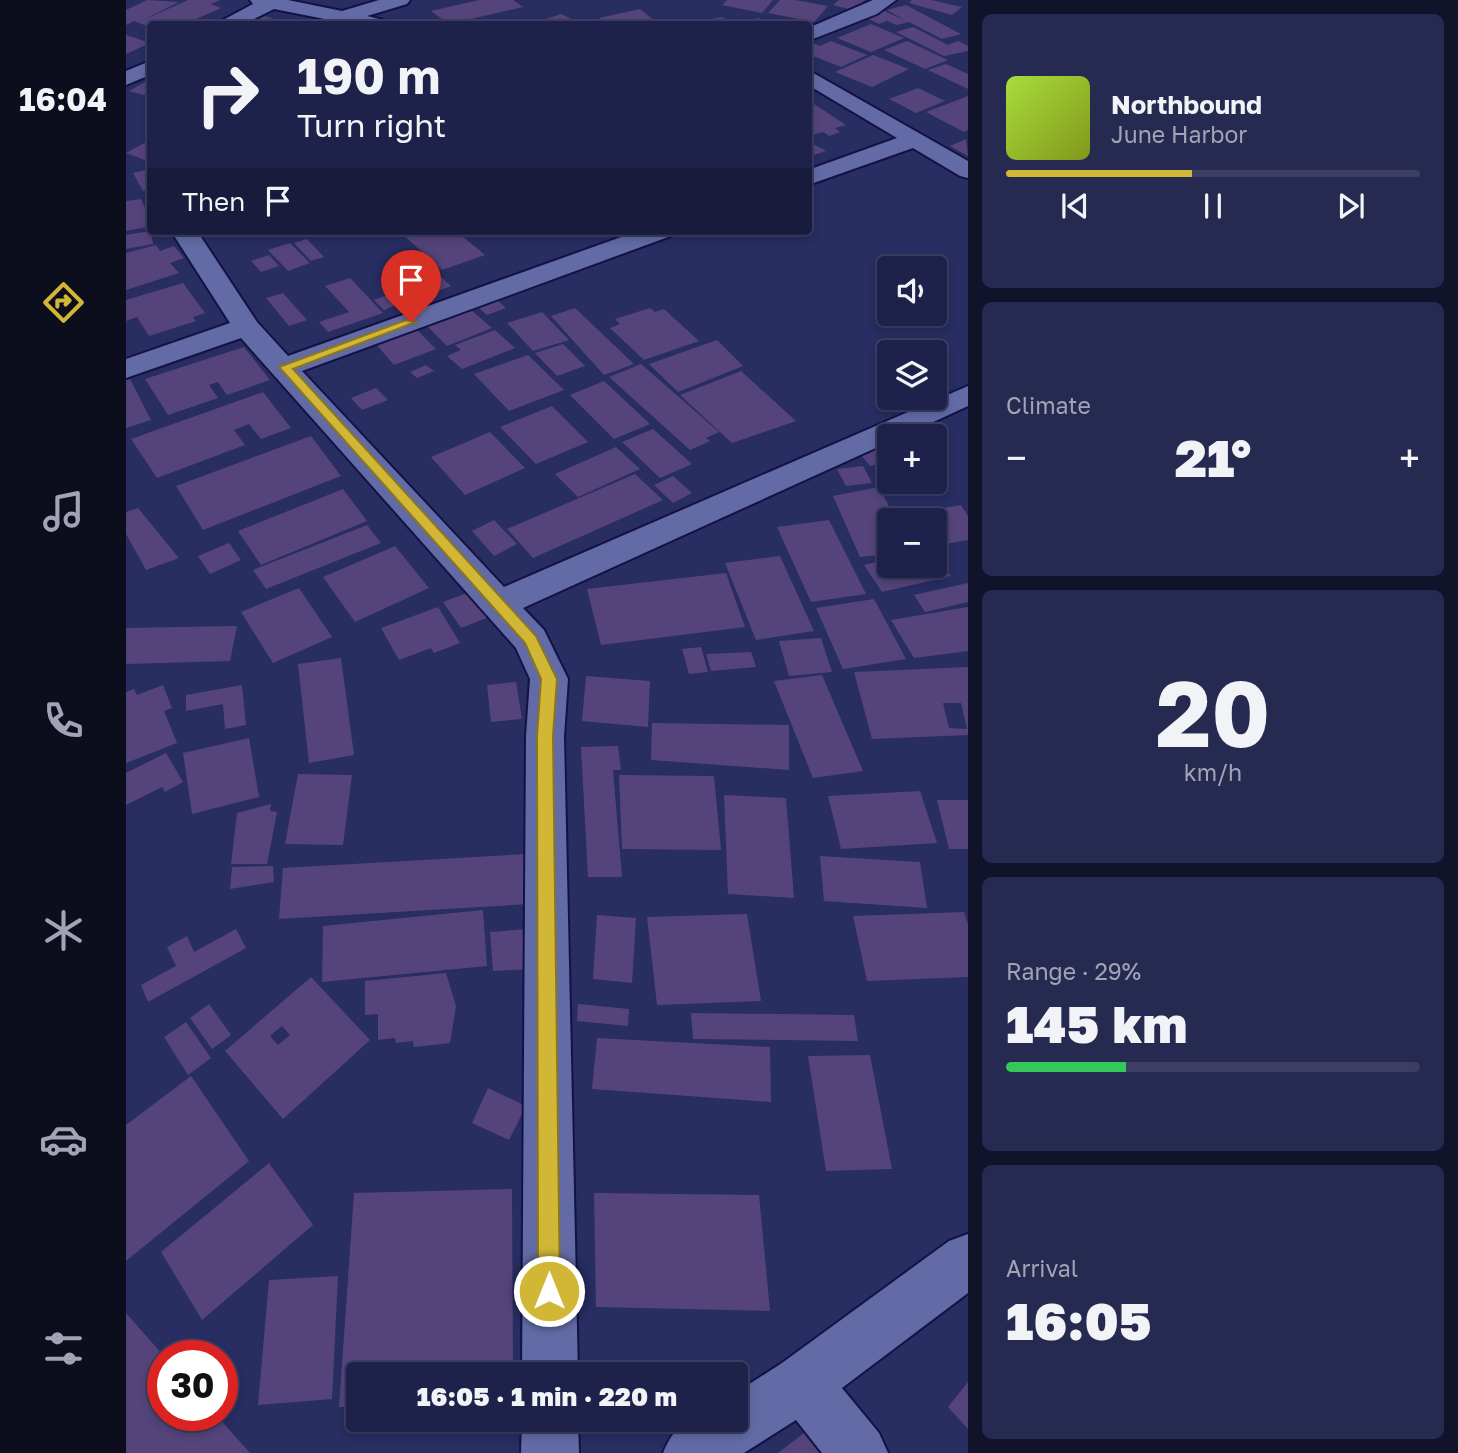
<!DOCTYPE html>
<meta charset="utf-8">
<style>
body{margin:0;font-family:"Golos Text",sans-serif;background:#262a51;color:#f1f3f6;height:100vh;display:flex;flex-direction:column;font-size:26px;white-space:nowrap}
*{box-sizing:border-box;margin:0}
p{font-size:23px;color:#a1a4b5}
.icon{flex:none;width:38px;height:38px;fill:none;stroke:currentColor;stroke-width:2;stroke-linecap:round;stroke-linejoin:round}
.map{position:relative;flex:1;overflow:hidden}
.drawer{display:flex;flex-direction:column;gap:14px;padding:14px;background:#101329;width:490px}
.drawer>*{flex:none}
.hud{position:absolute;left:21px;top:21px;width:665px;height:214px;border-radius:7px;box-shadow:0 4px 10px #0003,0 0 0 2px #3c3f62;background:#1e224a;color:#f1f3f6;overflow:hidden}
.fabs{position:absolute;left:751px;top:256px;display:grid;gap:14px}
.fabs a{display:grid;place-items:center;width:70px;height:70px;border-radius:7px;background:#1e224a;box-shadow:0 4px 10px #0003,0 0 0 2px #3c3f62;font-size:35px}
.speed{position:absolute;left:21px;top:1340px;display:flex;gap:14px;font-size:35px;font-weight:700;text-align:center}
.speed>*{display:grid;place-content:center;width:91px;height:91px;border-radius:50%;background:#1e224a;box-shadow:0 4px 10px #0003,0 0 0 2px #3c3f62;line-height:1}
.speed .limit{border:10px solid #d22;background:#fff;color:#111}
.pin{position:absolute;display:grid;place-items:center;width:60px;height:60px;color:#fff;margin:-72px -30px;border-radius:50% 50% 50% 0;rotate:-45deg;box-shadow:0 0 7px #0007}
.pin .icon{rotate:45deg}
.me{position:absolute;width:77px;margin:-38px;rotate:0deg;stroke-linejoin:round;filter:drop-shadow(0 0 5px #0008)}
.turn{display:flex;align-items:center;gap:24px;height:147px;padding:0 35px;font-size:32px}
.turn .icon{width:91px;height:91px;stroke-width:2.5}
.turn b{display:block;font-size:49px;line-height:60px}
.then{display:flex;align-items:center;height:66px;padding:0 35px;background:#0003;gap:14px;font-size:26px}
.big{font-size:52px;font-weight:800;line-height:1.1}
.drawer .tile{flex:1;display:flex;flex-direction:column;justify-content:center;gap:10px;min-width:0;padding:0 24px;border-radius:10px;background:#262a51}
.drawer .dial{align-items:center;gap:0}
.dial b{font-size:91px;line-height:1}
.song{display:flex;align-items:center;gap:21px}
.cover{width:84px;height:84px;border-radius:10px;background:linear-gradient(135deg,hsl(80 70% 55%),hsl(70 70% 35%))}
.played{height:7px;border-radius:4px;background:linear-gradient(90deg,#d2b635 45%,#3c3f62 45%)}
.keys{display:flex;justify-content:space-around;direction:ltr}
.heat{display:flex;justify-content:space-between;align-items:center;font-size:38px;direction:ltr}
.charge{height:10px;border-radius:5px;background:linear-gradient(90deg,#34c759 29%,#3c3f62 0)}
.trip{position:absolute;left:220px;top:1362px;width:402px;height:70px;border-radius:7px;background:#1e224a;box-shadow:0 4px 10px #0003,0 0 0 2px #3c3f62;font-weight:800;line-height:70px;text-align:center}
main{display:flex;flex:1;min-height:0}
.menu{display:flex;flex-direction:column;width:126px;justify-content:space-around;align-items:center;background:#0c0e1e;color:#a1a4b5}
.menu .icon{width:49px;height:49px}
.menu .current{color:#d2b635}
.menu b{font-size:32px;color:#f1f3f6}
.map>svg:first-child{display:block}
</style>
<main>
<nav class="menu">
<b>16:04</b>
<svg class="icon current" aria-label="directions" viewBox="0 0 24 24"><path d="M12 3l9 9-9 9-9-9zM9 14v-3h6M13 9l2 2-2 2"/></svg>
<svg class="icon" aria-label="music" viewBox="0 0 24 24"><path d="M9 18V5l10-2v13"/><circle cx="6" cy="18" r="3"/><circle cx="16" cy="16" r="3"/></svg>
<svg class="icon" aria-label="phone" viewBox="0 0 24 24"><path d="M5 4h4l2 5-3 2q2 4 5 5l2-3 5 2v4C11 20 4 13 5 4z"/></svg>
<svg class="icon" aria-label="climate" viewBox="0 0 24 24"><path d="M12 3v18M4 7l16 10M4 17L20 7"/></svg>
<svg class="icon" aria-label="car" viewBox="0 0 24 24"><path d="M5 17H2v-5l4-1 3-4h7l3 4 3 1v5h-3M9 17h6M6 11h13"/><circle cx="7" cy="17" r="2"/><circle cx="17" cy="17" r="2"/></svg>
<svg class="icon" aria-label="filters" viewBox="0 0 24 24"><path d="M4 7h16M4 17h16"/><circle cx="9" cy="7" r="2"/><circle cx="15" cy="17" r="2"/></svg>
</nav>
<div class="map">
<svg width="842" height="1453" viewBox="0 0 842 1453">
<rect width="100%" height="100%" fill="#282d62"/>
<path fill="#55447c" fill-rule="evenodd" d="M21 0 53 2 15 21 62 0H94L85 4 95 8 59 24H24V27L8 21 0 25V10Z
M353 0H387L397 7 323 24 305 11Z
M601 0H647L636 13 596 5Z
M654 0H669L702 6 688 22 642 13Z
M713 0H739L726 10 707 5Z
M786 0H805L836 7 826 15 783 3Z
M780 5 835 34 816 39 783 22 771 25 761 21 753 24 739 17 758 11 779 20 761 10Z
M514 9 533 24H481L473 18Z
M435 14 454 23 405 24Z
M138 16 151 20 143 24H126Z
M596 17 605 24H563V23Z
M633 18 642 24H609L606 22Z
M745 24 778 38 745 52 711 38Z
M787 27 822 45 832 41 842 46V51L818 56 770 32Z
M0 35 24 43 0 54Z
M682 41 694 46 705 41 741 55 715 67 682 54Z
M781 41 822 60 799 69 758 50Z
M747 55 783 69 746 87 709 72Z
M820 64 842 74V89L802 70Z
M19 82 24 84V91L18 95 3 91Z
M792 88 819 101 790 113 763 99Z
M842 96V130L838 132 800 112Z
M682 100 720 125 709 128 714 132 703 136 697 132 686 135 682 132Z
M840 139 842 156 824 146Z
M24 140V162L0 153Z
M682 141 700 151 682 157Z
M24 169V189L17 191 7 173Z
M15 199 23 217 19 218 21 227 0 231V201Z
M25 231 27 244 0 249V235Z
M273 231H330L359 255 316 270Z
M181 239 198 257 185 261 168 243Z
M164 243 184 263 162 271 142 250Z
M30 245 34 251 48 246 58 258 44 263 53 273 0 290V253Z
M143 255 153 266 135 272 125 261Z
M314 276 325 286 285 301 274 290 278 289 284 295 289 293 283 287Z
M224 278 257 313 202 332 193 322 223 312 199 286Z
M57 283 79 313 67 317 70 321 23 336 11 317 0 321V300Z
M272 291 287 305 276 309 272 304 258 310 248 300Z
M157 293 181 320 163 326 140 298Z
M371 300 380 308 361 315 353 308Z
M449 308 508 364 478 375 425 316Z
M524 308 529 312 538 309 573 341 518 360 484 328 494 324 489 319Z
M344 309 366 328 321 346 300 325Z
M416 312 443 340 407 351 381 323Z
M290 329 310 349 268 365 249 343Z
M369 330 389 348 336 369 321 356 335 350 329 345Z
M591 340 617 366 552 392 523 364Z
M437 344 459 366 431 376 409 353Z
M118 347 144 380 101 395 92 382 83 385 92 398 42 415 19 379Z
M402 355 438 390 383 411 348 374Z
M515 364 593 432 580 438 584 441 564 450 483 377Z
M300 365 308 371 291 378 284 372Z
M615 371 670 421 606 443 554 395Z
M4 379 25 420 0 428V380Z
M478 381 524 424 488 439 444 395Z
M250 388 262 400 236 410 225 398Z
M137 392 165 428 135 439 123 424 108 430 119 445 31 478 5 439Z
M426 406 462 442 410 464 374 427Z
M527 429 566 464 534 478 496 442Z
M364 432 399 468 339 495 305 457Z
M185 436 215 476 77 530 50 486Z
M750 445 763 461 744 466 731 450Z
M490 447 514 469 452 497 429 474Z
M737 466 746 483 720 486 711 469Z
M509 474 537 500 407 558 381 529Z
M547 476 566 493 547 503 528 485Z
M753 487 770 520H763V554L734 557 707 496Z
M217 489 241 521 135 565 112 531Z
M835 505 842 516V540L808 546V520H787L783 514Z
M12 508 53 558 20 570 0 534V512Z
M368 520 391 544 368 556 346 531Z
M703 520 740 594 685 602 651 527Z
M241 525 255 543 140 589 127 570Z
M103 543 115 560 84 574 72 556Z
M269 546 303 588 229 622 197 577Z
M808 554 825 576 756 592 738 565 763 559V565H808Z
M654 556 688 631 630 640 599 563Z
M600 573 619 627 475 645 461 589Z
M842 583V602L799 612 788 595Z
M173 588 206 637 147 663 115 612Z
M346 591 363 617 335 628 317 602Z
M748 599 780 659 717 669 690 608Z
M312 607 334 643 308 653 305 648 273 660 255 628Z
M842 607V651L788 658 765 620Z
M111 626 104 661 0 664V628Z
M695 638 706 672 663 676 653 641Z
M575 647 582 672 563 674 556 649Z
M625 652 630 667 585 671 580 654Z
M215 658 228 755 183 763 172 664Z
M842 667V735L746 739 728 672ZM817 703H835L841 729 823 728Z
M696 675 737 771 687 778 648 681Z
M460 676 524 681 522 727 456 721Z
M390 682 396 719 365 722 361 685Z
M37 685 46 708 38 711 51 743 0 763V692L8 689 11 695Z
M116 685 120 725 99 729 97 704 60 711V695Z
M526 723 663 725V770L525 760Z
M123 738 133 797 66 814 57 753Z
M492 746 495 770H487L496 877H462L455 747Z
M40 753 57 782 39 792 36 787 0 805V773Z
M172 774 226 775 217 845 159 844Z
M493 775 588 776 595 850 496 849Z
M794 791 811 843 715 849 702 796Z
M598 795 660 798 668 898 602 894Z
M811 800H842V849H823Z
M145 804 144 811 151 812 141 864H105L111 813Z
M400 854 404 904 153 919 157 868Z
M694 856 794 862 801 908 698 901Z
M147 866 148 882 104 889 106 867Z
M357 910 361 966 196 982 197 926Z
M838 912 842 924V977L741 981 727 916Z
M621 914 635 1001 531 1005 521 917Z
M471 915 510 918 506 983 467 979Z
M415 928 419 968 367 971 364 932Z
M110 929 120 948 22 1002 15 985 50 966 41 947 61 936 68 952Z
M320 973 330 1006 324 1043 288 1047 287 1041 270 1043 269 1038 252 1040V1014L239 1015V981Z
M185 977 244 1040 157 1119 99 1051ZM156 1026 164 1035 152 1045 144 1036Z
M83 1004 105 1035 86 1049 64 1018Z
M452 1004 503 1009 502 1026 451 1021Z
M565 1013 728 1015 732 1041 567 1039Z
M60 1022 85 1058 62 1075 38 1037Z
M471 1038 644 1047 645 1102 466 1089Z
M744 1055 766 1169 700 1171 682 1056Z
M65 1076 123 1161 0 1261V1125Z
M362 1088 400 1106 383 1140 346 1123Z
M143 1163 187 1225 76 1320 35 1252Z
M386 1189 387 1374H233V1406L213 1407 228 1193Z
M468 1193 633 1195 644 1311 470 1307Z
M212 1276 206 1399 132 1405 143 1280Z
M0 1313 37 1355V1416H91L124 1453H0Z
M842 1382V1429L822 1407Z
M682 1430 697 1453H652Z"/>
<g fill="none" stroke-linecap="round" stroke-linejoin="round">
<defs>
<path id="street" d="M124 0H162L216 11 253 0H284L281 4 241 16 257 20 260 24H224L148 9 118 24H94L97 20 127 4Z
M747 0H770L751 14 682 41V28Z
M24 61V75L0 85V71Z
M682 70 842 161V178L834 176 787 148 682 185V170L771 138 682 85Z
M45 231H71L131 322 162 356 512 231H549L545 236 176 371 378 587 842 386V406L777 436H763V442L397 608 418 630 442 679 438 736 452 1374H396L400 736 404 679 390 648 115 338 0 378V359L104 323Z
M842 1234V1293L716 1388 753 1433 762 1453H696L670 1420 618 1453H537C554 1412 572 1419 611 1419V1392L656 1363 823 1241Z
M396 1419H452L453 1453H395Z"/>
</defs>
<use href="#street" stroke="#131245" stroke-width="4"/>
<use href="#street" fill="#626ba6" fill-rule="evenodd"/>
</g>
<path fill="#d2b635" stroke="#887622" stroke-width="2" d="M280 320 290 322 167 369 410 636 431 679 427 736 434 1291 431 1298 423 1302 416 1298 412 1291 411 736 415 679 399 643 153 367Z"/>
</svg>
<div class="fabs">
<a><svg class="icon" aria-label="sound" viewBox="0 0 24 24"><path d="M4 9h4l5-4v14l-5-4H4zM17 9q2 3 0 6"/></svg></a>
<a><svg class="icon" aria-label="layers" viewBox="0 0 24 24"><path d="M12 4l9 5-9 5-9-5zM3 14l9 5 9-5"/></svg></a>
<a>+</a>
<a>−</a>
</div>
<div class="speed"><div class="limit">30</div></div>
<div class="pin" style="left:285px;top:322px;background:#d93025"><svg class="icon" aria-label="arrive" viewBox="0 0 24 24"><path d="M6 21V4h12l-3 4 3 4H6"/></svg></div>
<svg class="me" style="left:423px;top:1291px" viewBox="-20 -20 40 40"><circle r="17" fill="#d2b635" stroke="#fff" stroke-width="3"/><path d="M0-11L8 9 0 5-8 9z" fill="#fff"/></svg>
<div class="trip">16:05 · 1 min · 220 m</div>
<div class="hud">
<div class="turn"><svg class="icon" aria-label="right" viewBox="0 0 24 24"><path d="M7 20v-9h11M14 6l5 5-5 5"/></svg><div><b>190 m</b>Turn right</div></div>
<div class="then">Then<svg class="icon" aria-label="arrive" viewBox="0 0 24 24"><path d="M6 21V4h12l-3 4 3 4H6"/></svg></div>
</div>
</div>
<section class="drawer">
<div class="tile">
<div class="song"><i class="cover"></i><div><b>Northbound</b><p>June Harbor</p></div></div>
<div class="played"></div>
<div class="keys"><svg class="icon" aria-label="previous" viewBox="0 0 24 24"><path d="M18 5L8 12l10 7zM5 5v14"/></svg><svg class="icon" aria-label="pause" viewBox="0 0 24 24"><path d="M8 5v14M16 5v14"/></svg><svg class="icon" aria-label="next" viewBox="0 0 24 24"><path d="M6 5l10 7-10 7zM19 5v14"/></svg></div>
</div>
<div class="tile"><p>Climate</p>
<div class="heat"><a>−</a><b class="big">21°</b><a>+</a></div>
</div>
<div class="tile dial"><b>20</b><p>km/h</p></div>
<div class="tile"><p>Range · 29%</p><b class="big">145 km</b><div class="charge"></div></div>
<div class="tile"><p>Arrival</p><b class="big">16:05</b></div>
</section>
</main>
